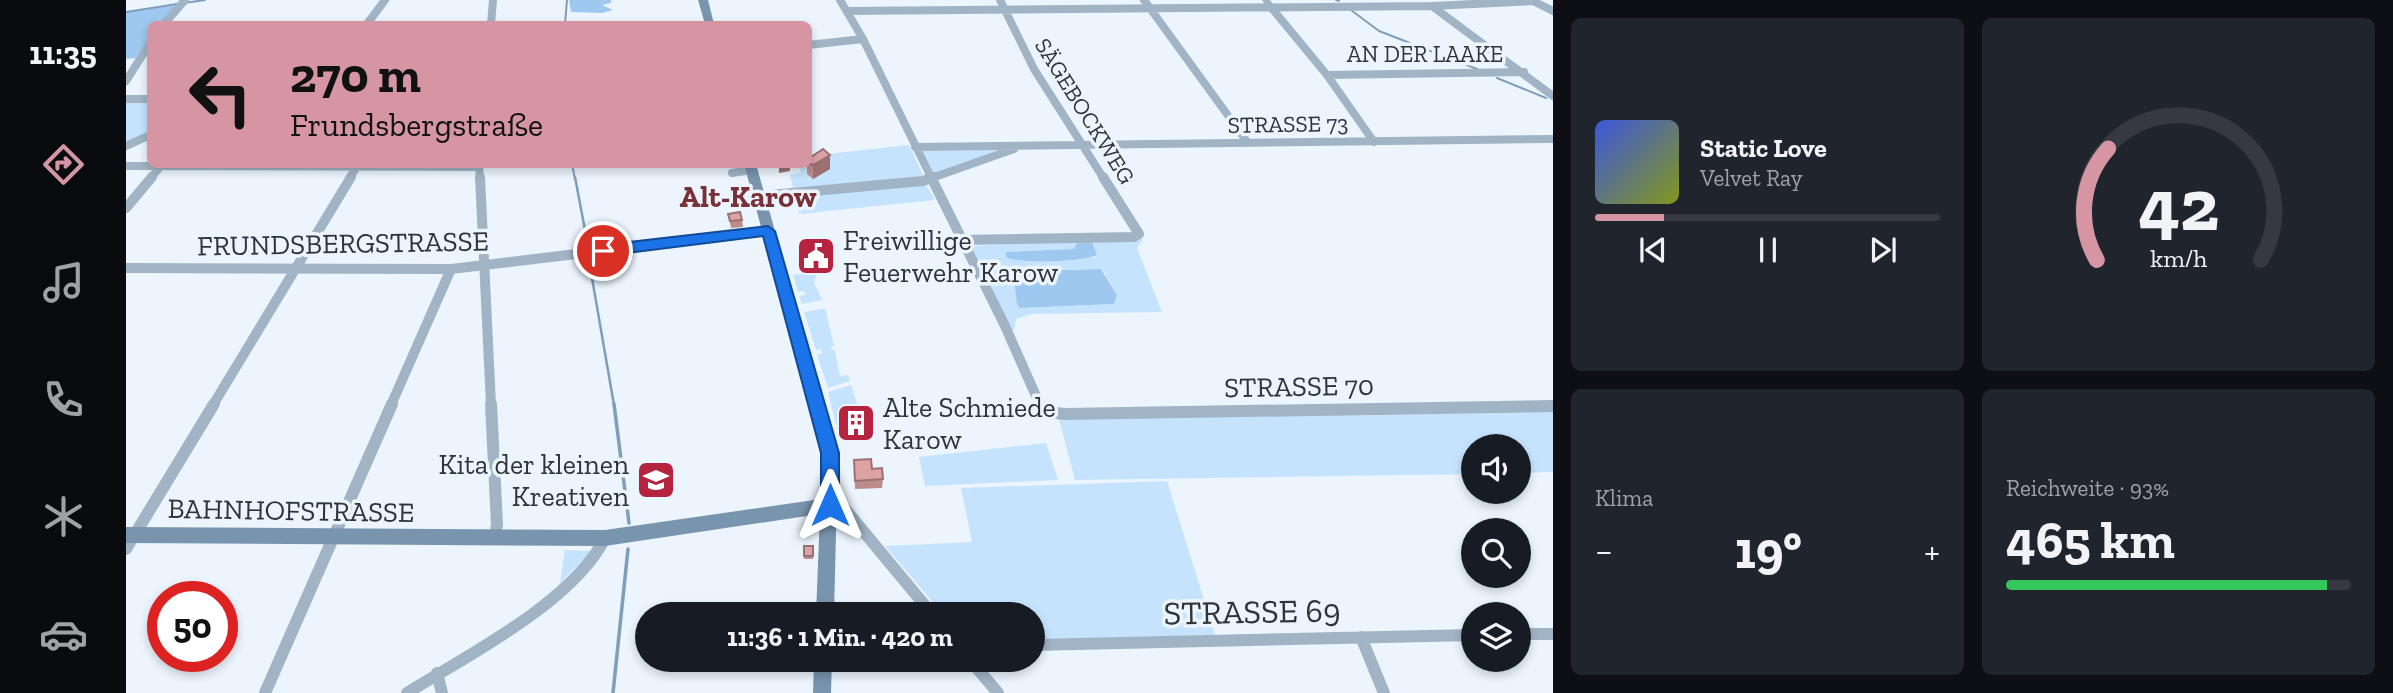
<!DOCTYPE html>
<html lang="de">
<meta charset="utf-8">
<style>
body{margin:0;font-family:"Zilla Slab",serif;background:#20242c;color:#f1f3f6;height:100vh;display:flex;flex-direction:column;font-size:26px;white-space:nowrap}
*{box-sizing:border-box;margin:0}
p{font-size:23px;color:#9ea1a6}
.icon{flex:none;width:38px;height:38px;fill:none;stroke:currentColor;stroke-width:2;stroke-linecap:round;stroke-linejoin:round}
.map{position:relative;flex:1;overflow:hidden}
.drawer{display:flex;flex-direction:column;gap:18px;padding:18px;background:#0d0f14;width:840px}
.drawer>*{flex:none}
.guide{position:absolute;left:21px;top:21px;width:665px;height:147px;border-radius:10px;box-shadow:0 4px 10px #0003;background:#d695a3;color:#111;overflow:hidden}
.fabs{position:absolute;left:1335px;top:434px;display:grid;gap:14px}
.fabs a{display:grid;place-items:center;width:70px;height:70px;border-radius:50%;background:#171b24;box-shadow:0 4px 10px #0003;font-size:35px}
.speed{position:absolute;left:21px;top:581px;display:flex;gap:14px;font-size:35px;font-weight:700;text-align:center}
.speed>*{display:grid;place-content:center;width:91px;height:91px;border-radius:50%;background:#171b24;box-shadow:0 4px 10px #0003;line-height:1}
.speed .limit{border:10px solid #d22;background:#fff;color:#111}
.pin{position:absolute;display:grid;place-items:center;width:60px;height:60px;color:#fff;margin:-30px;border:4px solid #fff;border-radius:50%;box-shadow:0 2px 7px #0007}
.me{position:absolute;width:77px;margin:-38px;rotate:0deg;stroke-linejoin:round;filter:drop-shadow(0 0 5px #0008)}
.turn{display:flex;align-items:center;gap:24px;height:147px;padding:0 28px;font-size:32px}
.turn .icon{width:91px;height:91px;stroke-width:2.5}
.turn b{display:block;font-size:49px;line-height:60px}
.big{font-size:52px;font-weight:700;line-height:1.1}
.drawer .card{flex:1;display:flex;flex-direction:column;justify-content:center;gap:10px;min-width:0;padding:0 24px;border-radius:10px;background:#20242c}
.drawer .dial{align-items:center;gap:0}
.dial svg{height:182px;overflow:visible;fill:none;stroke:#363941;stroke-width:7;stroke-linecap:round;text-anchor:middle}
.dial text{fill:#f1f3f6;stroke:none}
.song{display:flex;align-items:center;gap:21px}
.cover{width:84px;height:84px;border-radius:10px;background:linear-gradient(135deg,hsl(230 70% 55%),hsl(70 70% 35%))}
.played{height:7px;border-radius:4px;background:linear-gradient(90deg,#d695a3 20%,#363941 20%)}
.keys{display:flex;justify-content:space-around;direction:ltr}
.heat{display:flex;justify-content:space-between;align-items:center;font-size:38px;direction:ltr}
.charge{height:10px;border-radius:5px;background:linear-gradient(90deg,#34c759 93%,#363941 0)}
.drawer .tiles{flex:1;display:grid;gap:18px;grid-template-columns:repeat(2,1fr)}
.trip{position:absolute;left:509px;top:602px;width:410px;height:70px;border-radius:35px;background:#171b24;box-shadow:0 4px 10px #0003;font-weight:700;line-height:70px;text-align:center}
main{display:flex;flex:1;min-height:0}
.dock{display:flex;flex-direction:column;width:126px;justify-content:space-around;align-items:center;background:#090b0e;color:#9ea1a6}
.dock .icon{width:49px;height:49px}
.dock .selected{color:#d695a3}
.dock b{font-size:32px;color:#f1f3f6}
.map>svg:first-child{display:block}
</style>
<main>
<nav class="dock">
<b>11:35</b>
<svg class="icon selected" aria-label="directions" viewBox="0 0 24 24"><path d="M12 3l9 9-9 9-9-9zM9 14v-3h6M13 9l2 2-2 2"/></svg>
<svg class="icon" aria-label="music" viewBox="0 0 24 24"><path d="M9 18V5l10-2v13"/><circle cx="6" cy="18" r="3"/><circle cx="16" cy="16" r="3"/></svg>
<svg class="icon" aria-label="phone" viewBox="0 0 24 24"><path d="M5 4h4l2 5-3 2q2 4 5 5l2-3 5 2v4C11 20 4 13 5 4z"/></svg>
<svg class="icon" aria-label="climate" viewBox="0 0 24 24"><path d="M12 3v18M4 7l16 10M4 17L20 7"/></svg>
<svg class="icon" aria-label="car" viewBox="0 0 24 24"><path d="M5 17H2v-5l4-1 3-4h7l3 4 3 1v5h-3M9 17h6M6 11h13"/><circle cx="7" cy="17" r="2"/><circle cx="17" cy="17" r="2"/></svg>
</nav>
<div class="map">
<svg width="1427" height="693" viewBox="0 0 1427 693">
<rect width="100%" height="100%" fill="#ecf5fe"/>
<path fill="#c6e3fd" fill-rule="evenodd" d="M0 101H24V131L0 142Z
M783 145 798 177 668 191 664 175 675 172 673 165 682 164 683 156Z
M884 147 809 176 796 149Z
M799 183 809 200 673 214 669 195Z
M1017 239 1011 248 1036 312 906 314 890 319 888 330H882L842 246 958 241 949 249 880 252C907 264 941 262 970 257L966 242ZM949 269 977 270 991 295 988 304 894 308 888 271Z
M672 274 690 275 688 282 696 300 676 304 673 296 679 295 678 291 672 292 667 275Z
M699 308 708 346 705 347V350H709L714 376 722 375 724 381 702 388 691 355 696 353 695 349 690 350 678 312Z
M725 385 741 433 713 437 702 392Z
M1427 409V472L1393 473V446H1348L1347 474 949 480 933 419Z
M920 443 932 480 799 486 793 457Z
M1041 481 1089 635 907 639 906 614H817L759 546 846 542 835 488Z
M439 550 466 551 434 583Z"/>
<path fill="#9ec8ef" d="M443 0H485V3L476 5 487 10 476 13 445 12Z
M51 5 34 24H24V36L10 58 0 59V12Z
M966 242 971 255C957 262 894 264 880 257V252L948 249 951 243Z
M975 269 991 295 988 304 894 308 891 304 887 271Z"/>
<g fill="none" stroke-linecap="round" stroke-linejoin="round">
<path stroke="#7e9eba" stroke-width="2" d="M1210 0 1213 1
M58 3 79 0
M1225 10 1253 31 1351 69
M0 12 51 4
M439 24 441 0
M1371 78 1420 98
M446 164 449 179"/>
<path stroke="#7e9eba" stroke-width="2.5" d="M449 177 462 246
M462 255 488 405"/>
<path stroke="#7e9eba" stroke-width="3.5" d="M488 404 503 523
M487 693 502 549"/>
<path stroke="#a1b4c5" stroke-width="8" d="M714 0 737 39 806 179
M874 0 908 69 978 179
M1018 0 1122 143
M1405 0 1427 11
M1144 6 1201 75 1248 142
M1306 6 1427 96
M721 11 1306 6 1408 1
M38 24 59 0
M241 24 259 0
M365 24 367 0
M682 45 737 39
M1201 75 1398 72
M0 81 24 43
M0 99H24
M0 146 24 135
M789 147 1427 139
M353 164 354 179
M0 166 353 167
M606 173 626 170
M24 179 35 166
M223 179 230 168
M803 179 888 149"/>
<path stroke="#a1b4c5" stroke-width="10" d="M354 177 365 405
M805 177 879 326 914 405
M633 196 797 181 808 177
M0 208 26 177
M834 240 1008 237 1013 234 977 177
M0 268 325 269 642 231
M87 405 225 177
M265 405 325 269"/>
<path stroke="#a1b4c5" stroke-width="12" d="M365 404 371 525 368 539
M912 404 920 412 939 414 1427 406
M704 505 718 508 806 614
M0 549 88 404
M1393 634H1427
M1235 637 1258 693
M906 645 1348 635
M844 660 872 693
M311 673 316 693
M139 693 266 404
M281 693C342 655 447 602 479 538"/>
<path fill="#a1b4c5" fill-rule="evenodd" d="M1136 0H1144L1148 6 1141 8Z"/>
<path fill="#7994ad" fill-rule="evenodd" d="M572 0H582L588 24H579Z
M618 164H630L712 453 708 614H690L694 514 479 546 0 543V527L479 530 695 499 696 453Z
M688 660H706L705 693H687Z"/>
</g>
<path fill="#be8b8c" d="M682 159 704 169 687 179 681 174V164H682Z
M602 214 616 220 617 227 605 228Z
M728 460 746 469 757 479 756 488 729 489Z
M678 546H687V559H678Z"/>
<path fill="#9b7172" d="M704 155V169L687 179V165Z
M664 164V171L653 173V166Z
M735 425V428L728 429V426Z"/>
<path fill="#dda2a3" stroke="#9b7172" stroke-width="2" d="M697 149 704 155 687 165 682 162V159Z
M614 212 616 220 604 221 602 214Z
M732 414 735 425 728 426 725 416Z
M745 459 746 469 756 468 757 479 729 481 728 460Z
M678 546H687V556H678Z"/>
<path fill="#1a73e8" stroke="#114b97" stroke-width="2" d="M642 226 649 231 713 453V505L711 511 704 513 698 511 695 505V453L637 236 477 256 469 251 477 245Z"/>
<defs>
<symbol id="civic-square" viewBox="-11 -11 22 22"><rect x="-9" y="-9" width="18" height="18" rx="4" fill="#b5233e" stroke="#ecf5fe"/><path d="M-.6-6.5H3V-4.5H.6V-3L4-1V1h2V6H-6V1h2V-1L-.6-3ZM-1.2 2.5V6h2.4V2.5Z" fill="#fff"/></symbol>
<symbol id="building-square" viewBox="-11 -11 22 22"><rect x="-9" y="-9" width="18" height="18" rx="4" fill="#b5233e" stroke="#ecf5fe"/><path d="M-4-6H4V6H1V3H-1V6H-4ZM-2.5-4.3h1.7v1.8h-1.7ZM.8-4.3h1.7v1.8H.8ZM-2.5-1h1.7V.8h-1.7ZM.8-1h1.7V.8H.8Z" fill="#fff"/></symbol>
<symbol id="school-square" viewBox="-11 -11 22 22"><rect x="-9" y="-9" width="18" height="18" rx="4" fill="#b5233e" stroke="#ecf5fe"/><path d="M0-5L7-2L0 1L-7-2ZM-4 1L0 2.5L4 1V4Q0 6-4 4Z" fill="#fff"/></symbol>
</defs>
<g fill-rule="evenodd">
<use href="#civic-square" x="668" y="234" width="44" height="44"/>
<use href="#building-square" x="708" y="401" width="44" height="44"/>
<use href="#school-square" x="508" y="458" width="44" height="44"/>
</g>
<g text-anchor="middle" stroke-width="7" stroke-linejoin="round" paint-order="stroke">
<g font-size="23" fill="#303439" stroke="#ecf5fe">
<text x="1299" y="62">AN DER LAAKE</text>
<text transform="translate(959 111) rotate(58)" y="8">SÄGEBOCKWEG</text>
<text transform="translate(1162 124) rotate(-1)" y="8">STRASSE 73</text>
</g>
<g font-size="28" fill="#303439" stroke="#ecf5fe" text-anchor="start">
<text x="717" y="250">Freiwillige<tspan x="717" dy="32">Feuerwehr Karow</tspan></text>
<text x="757" y="417">Alte Schmiede<tspan x="757" dy="32">Karow</tspan></text>
<text x="503" y="474" text-anchor="end">Kita der kleinen<tspan x="503" dy="32">Kreativen</tspan></text>
</g>
<g font-size="28" fill="#303439" stroke="#ecf5fe">
<text transform="translate(217 243) rotate(-1)" y="10">FRUNDSBERGSTRASSE</text>
<text transform="translate(1173 386) rotate(-1)" y="10">STRASSE 70</text>
<text transform="translate(165 510) rotate(1)" y="10">BAHNHOFSTRASSE</text>
</g>
<g font-size="30" font-weight="bold" fill="#793137" stroke="#ecf5fe">
<text x="622" y="207">Alt-Karow</text>
</g>
<g font-size="33" fill="#303439" stroke="#ecf5fe">
<text transform="translate(1126 611) rotate(-1)" y="12">STRASSE 69</text>
</g>
</g>
</svg>
<div class="fabs">
<a><svg class="icon" aria-label="sound" viewBox="0 0 24 24"><path d="M4 9h4l5-4v14l-5-4H4zM17 9q2 3 0 6"/></svg></a>
<a><svg class="icon" aria-label="search" viewBox="0 0 24 24"><circle cx="10" cy="10" r="6"/><path d="M15 15l6 6"/></svg></a>
<a><svg class="icon" aria-label="layers" viewBox="0 0 24 24"><path d="M12 4l9 5-9 5-9-5zM3 14l9 5 9-5"/></svg></a>
</div>
<div class="speed"><div class="limit">50</div></div>
<div class="pin" style="left:477px;top:251px;background:#d93025"><svg class="icon" aria-label="arrive" viewBox="0 0 24 24"><path d="M6 21V4h12l-3 4 3 4H6"/></svg></div>
<svg class="me" style="left:704px;top:505px" viewBox="-20 -20 40 40"><path d="M0-17L14 15 0 8-14 15z" fill="#1a73e8" stroke="#fff" stroke-width="4"/></svg>
<div class="trip">11:36 · 1 Min. · 420 m</div>
<div class="guide">
<div class="turn"><svg class="icon" aria-label="left" viewBox="0 0 24 24"><path d="M17 20v-9H6M10 6l-5 5 5 5"/></svg><div><b>270 m</b>Frundsbergstraße</div></div>
</div>
</div>
<section class="drawer">
<div class="tiles">
<div class="card">
<div class="song"><i class="cover"></i><div><b>Static Love</b><p>Velvet Ray</p></div></div>
<div class="played"></div>
<div class="keys"><svg class="icon" aria-label="previous" viewBox="0 0 24 24"><path d="M18 5L8 12l10 7zM5 5v14"/></svg><svg class="icon" aria-label="pause" viewBox="0 0 24 24"><path d="M8 5v14M16 5v14"/></svg><svg class="icon" aria-label="next" viewBox="0 0 24 24"><path d="M6 5l10 7-10 7zM19 5v14"/></svg></div>
</div>
<div class="card dial"><svg viewBox="0 0 100 80">
<path d="M14 69A42 42 0 1 1 86 69"/>
<path d="M14 69A42 42 0 0 1 19 20" stroke="#d695a3"/>
<text x="50" y="56" font-size="32" font-weight="700">42</text>
<text x="50" y="72" font-size="11">km/h</text>
</svg></div>
<div class="card"><p>Klima</p>
<div class="heat"><a>−</a><b class="big">19°</b><a>+</a></div>
</div>
<div class="card"><p>Reichweite · 93%</p><b class="big">465 km</b><div class="charge"></div></div>
</div>
</section>
</main>
